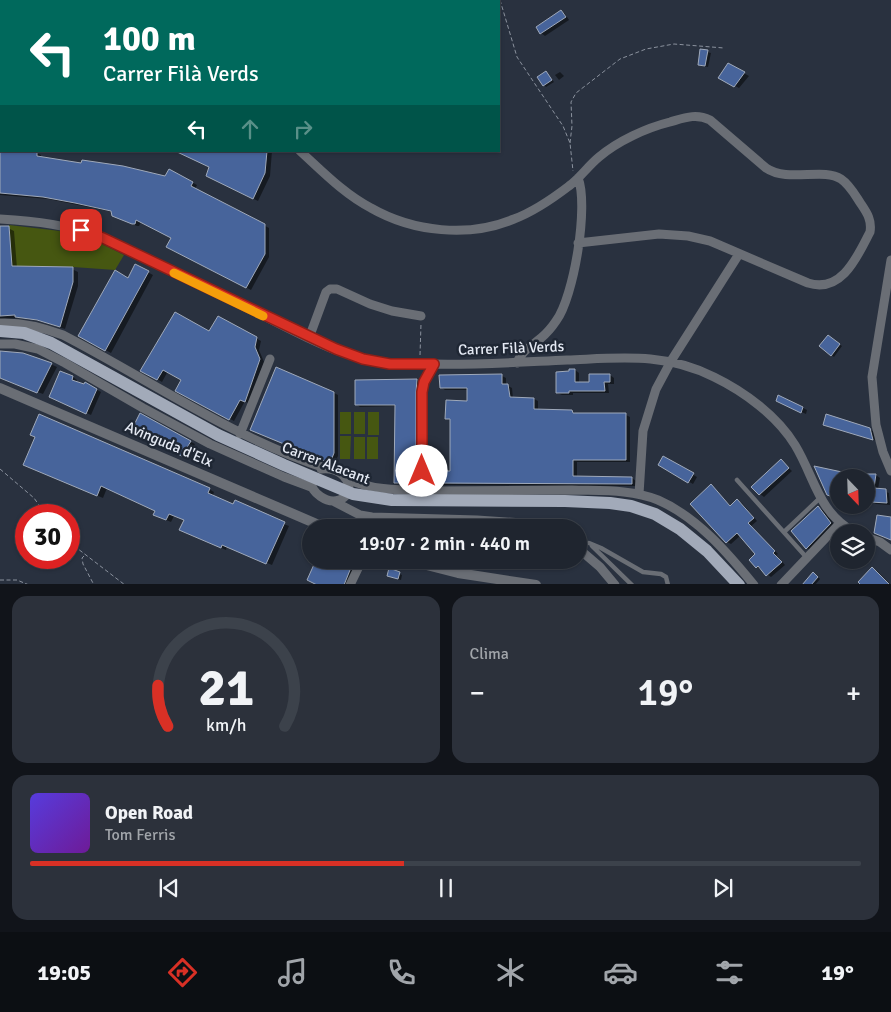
<!DOCTYPE html>
<html lang="es">
<meta charset="utf-8">
<style>
body{margin:0;font-family:Signika,sans-serif;background:#2c313b;color:#f1f3f6;height:100vh;display:flex;flex-direction:column;font-size:19px;white-space:nowrap}
*{box-sizing:border-box;margin:0}
p{font-size:16px;color:#a1a5aa}
.icon{flex:none;width:28px;height:28px;fill:none;stroke:currentColor;stroke-width:2;stroke-linecap:round;stroke-linejoin:round}
.map{position:relative;height:584px;overflow:hidden}
.side{display:flex;flex-direction:column;gap:12px;padding:12px;background:#11141a;flex:1}
.side>*{flex:none}
.top-card{position:absolute;left:0px;top:0px;width:500px;height:152px;box-shadow:0 1px 4px #0004,0 0 0 1px #3c424b;background:#00695c;color:#fff;overflow:hidden}
.needle{width:32px;rotate:157deg}
.tools{position:absolute;left:830px;top:469px;display:grid;gap:10px}
.tools a{display:grid;place-items:center;width:45px;height:45px;border-radius:50%;background:#1f252f;box-shadow:0 1px 4px #0004,0 0 0 1px #3c424b;font-size:25px}
.speed{position:absolute;left:15px;top:504px;display:flex;gap:10px;font-size:25px;font-weight:700;text-align:center}
.speed>*{display:grid;place-content:center;width:65px;height:65px;border-radius:50%;background:#1f252f;box-shadow:0 1px 4px #0004,0 0 0 1px #3c424b;line-height:1}
.speed .limit{border:8px solid #d22;background:#fff;color:#111}
.pin{position:absolute;display:grid;place-items:center;width:42px;height:42px;color:#fff;margin:-21px;border-radius:10px;box-shadow:0 2px 8px #0006}
.me{position:absolute;width:55px;margin:-28px;rotate:0deg;stroke-linejoin:round;filter:drop-shadow(0 0 4px #0008)}
.turn{display:flex;align-items:center;gap:18px;height:105px;padding:0 20px;font-size:22px}
.turn .icon{width:65px;height:65px;stroke-width:2.5}
.turn b{display:block;font-size:35px;line-height:42px}
.lanes{display:flex;align-items:center;height:48px;padding:0 20px;background:#0003;justify-content:center;gap:25px;direction:ltr}
.lanes .off{opacity:.35}
.big{font-size:38px;font-weight:600;line-height:1.1}
.side .tile{flex:1;display:flex;flex-direction:column;justify-content:center;gap:8px;min-width:0;padding:0 18px;border-radius:15px;background:#2c313b}
.side .dial{align-items:center;gap:0}
.dial svg{height:130px;overflow:visible;fill:none;stroke:#3c424b;stroke-width:7;stroke-linecap:round;text-anchor:middle}
.dial text{fill:#f1f3f6;stroke:none}
.song{display:flex;align-items:center;gap:15px}
.cover{width:60px;height:60px;border-radius:8px;background:linear-gradient(135deg,hsl(250 70% 55%),hsl(280 70% 35%))}
.played{height:5px;border-radius:2px;background:linear-gradient(90deg,#d93025 45%,#3c424b 45%)}
.keys{display:flex;justify-content:space-around;direction:ltr}
.heat{display:flex;justify-content:space-between;align-items:center;font-size:28px;direction:ltr}
.side .tiles{flex:1;display:grid;gap:12px;grid-template-columns:1fr 1fr}
.tile:last-child{grid-column:span 2}
.trip{position:absolute;left:302px;top:519px;width:285px;height:50px;border-radius:25px;background:#1f252f;box-shadow:0 1px 4px #0004,0 0 0 1px #3c424b;font-weight:600;line-height:50px;text-align:center}
.dock{display:flex;height:80px;justify-content:space-around;align-items:center;background:#0c0f13;color:#a1a5aa}
.dock .icon{width:35px;height:35px}
.dock .current{color:#d93025}
.dock b{font-size:22px;color:#f1f3f6}
.map>svg:first-child{display:block}
</style>
<div class="map">
<svg width="891" height="585" viewBox="0 0 891 585">
<rect width="100%" height="100%" fill="#29313f"/>
<path fill="#465711" d="M9 225 60 231 96 241 124 255 115 270 73 267 12 266Z
M340 412H351V434H340Z
M354 412H365V434H354Z
M368 412H379V435H368Z
M340 436H351L350 459H340Z
M354 437H365V459H354Z
M367 437H378V459H367Z"/>
<path fill="#0007" d="M52 0H108L107 1Z
M561 12 565 14 569 20 545 36 541 33 537 28Z
M0 27H1V51L0 50Z
M701 51 711 53 708 67 699 65Z
M729 65 749 76 739 88 720 78Z
M560 72 564 76 559 80 555 75Z
M546 73 554 82 546 87 544 85Z
M0 147 1 151 36 153 41 155V158L166 177 170 170 197 185 195 189 269 228V257L251 290 168 247 172 238 141 222 139 226H137L118 218 113 212 48 199 0 195Z
M185 151H272L270 176 258 201 212 178 211 167Z
M0 227 8 228 14 231 17 268 72 269 78 272V286L65 329 44 322 20 318 0 319Z
M136 266 153 275 111 353 80 336 128 279Z
M218 318 261 341 259 350 264 362 249 404 245 401 234 421 177 390 183 380 168 371 162 382 142 370 209 332Z
M828 337 842 346 834 357 821 346Z
M0 353 44 361 57 367 43 394 0 378Z
M575 370 579 373V384L590 383 610 375 614 378V384H608L609 393H573V395H562L557 393 571 372 570 371Z
M502 376 506 378V385L512 388 513 399H534L538 401V410L572 411 577 414 626 415 630 417V462H577V478H632L636 481V486L434 485 430 482 451 472V421L447 418 468 402V390H445L441 387Z
M73 377 77 380 76 382 85 386 86 384 101 392 91 415 55 399Z
M417 380 421 383 420 484H400L395 482 396 406 360 407 356 404V381Z
M334 393 338 395V456L334 464 256 432Z
M781 403 803 408 807 410 806 414Z
M140 415 195 444 187 457 135 435Z
M824 424 870 430 875 432 877 441Z
M663 458 697 477 693 484 659 465Z
M781 461 792 471 764 497 760 494Z
M30 467 209 489 214 492 212 497 289 526 272 565 227 546 226 550 186 532 185 520 174 516 171 522 159 517 156 511 107 488 103 498Z
M816 468 844 473 876 475 880 478 878 489 889 493 890 505 876 504 872 502 873 500 866 499V478H839Z
M711 486 731 506 738 501 742 503 757 521 751 526 778 554 776 555 785 565 771 577 757 567V554L741 535 731 544 727 542Z
M818 507 824 511 836 527 813 552 807 548 792 531Z
M866 545 871 547 866 553Z
M317 560H351L358 564 349 585H319Z
M872 569 877 571 891 585H863Z
M390 570 402 575 401 580 391 577Z
M816 575 820 579 815 585H803Z"/>
<path fill="#47649b" stroke="#9fa9ba" d="M561 10 566 17 540 34 536 27Z
M700 49 708 50 705 66 698 65Z
M728 63 745 72 734 87 718 78Z
M546 71 552 80 543 86 537 77Z
M0 151H37V156L81 163 82 160 123 166 165 176 169 169 193 182 191 186 265 224V254L246 288 166 247 171 238 136 220 135 224H132L112 216 111 211 75 203 43 197 0 193Z
M175 151H267L265 173 253 199 206 176 209 167Z
M0 226H9L12 266 73 267V282L60 327 37 320 15 317V315L0 316Z
M135 264 149 271 105 351 78 336 115 270 128 278Z
M175 312 209 331 218 316 257 337 255 347 260 359 245 402 240 400 229 420 175 391 181 380 163 370 157 380 140 371Z
M828 335 840 344 831 356 819 346Z
M0 351 23 353 52 363 37 393 0 378Z
M276 367 334 392V453L330 463 250 430Z
M569 369H575V382H589V374H610V382H604L605 391H569V393H556V372L569 371Z
M60 371 73 376 72 380 84 384 85 382 97 389 86 414 49 397Z
M502 374V384H508L510 397 534 398V409L572 410 573 413H626V460H573V476L632 477V484L428 483V471H450V419H445L446 400 467 401V388H440L439 375Z
M417 379 416 392V483H394L395 405H355V380Z
M778 395 803 407 801 413 776 401Z
M140 413 191 441 182 456 130 433Z
M39 414 210 488 208 493 233 504 235 500 285 522 266 564 222 545 221 548 179 530 184 520 169 514 166 520 153 515 155 511 101 486 97 496 23 465 35 437 30 435Z
M826 414 870 428 873 440 823 425Z
M663 456 694 473 688 483 658 465Z
M781 459 789 468 759 495 751 487Z
M814 466 856 475V478H839V499L827 495Z
M866 474H876L874 488 886 489 887 503 871 502V499L866 498Z
M711 484 730 506 737 499 754 518 748 523 775 551 773 553 782 562 766 576 758 566 756 568 749 560 755 554 737 533 726 543 690 504Z
M818 506 831 523 806 549 791 531Z
M877 515 891 517V540L874 533Z
M316 560H354L344 585H317L307 580Z
M872 567 890 585H861L858 582Z
M389 568 400 572 398 579 387 576Z
M813 572 818 577 811 585H802Z"/>
<g fill="none" stroke-linecap="round" stroke-linejoin="round">
<path stroke="#8b929e" stroke-width="1" stroke-dasharray="4 2.5" stroke-linecap="butt" d="M500 0 517 57 563 126 570 143 573 171
M570 143 572 126 571 102 576 93 620 59 646 49 674 44 724 48
M420 355 421 324
M0 469 34 498 46 515
M69 542 125 585
M84 556 82 558 83 564 94 585
M466 560 469 565
M470 566 496 567V562L487 560
M0 580H17L29 585"/>
<path stroke="#6a6e75" stroke-width="4.5" d="M737 480 807 558
M784 532 820 498
M589 543 601 548 643 572 661 574 666 577 668 585
M592 546 632 585"/>
<path stroke="#6a6e75" stroke-width="9" d="M0 71H1
M300 151C322 171 344 194 371 208 413 232 469 238 514 219 533 212 552 199 569 186 580 178 588 166 599 157 618 141 646 128 670 122 684 118 696 113 710 120L766 168C788 183 823 167 841 179 850 185 855 195 861 204 867 213 872 220 870 232 858 255 842 294 808 283L710 241 688 236 659 234 578 243
M0 219C36 221 69 225 103 238 155 263 207 288 258 313 300 334 343 359 390 364 404 365 419 364 433 364 478 365 522 362 567 360 620 358 664 352 714 377 745 392 777 416 795 445 815 478 818 512 854 532
M891 260 872 377 876 425 883 452 891 471
M0 323C23 322 42 327 63 335 150 380 231 437 325 468
M309 338 326 292 330 289H337L370 304 392 311 421 316
M0 344H15L38 349 65 363 143 408 210 444 284 477 311 487
M517 363C520 352 533 345 541 338 547 333 552 327 556 321 574 297 589 205 578 178
M240 434 270 359
M345 478C373 492 408 490 439 491 483 491 527 490 572 490 600 491 631 489 658 500 697 517 727 552 754 585
M311 481C311 493 327 504 339 500 343 499 346 496 349 492 350 476 336 467 321 469
M422 490V392L424 382 434 364
M639 494 643 431 656 389 671 361 739 254
M333 501 360 515 372 517 477 520 523 523 543 528
M866 537 880 542 891 550
M579 549 600 567 615 585
M350 585 362 560
M781 585 840 523"/>
<path stroke="#6a6e75" stroke-width="10" d="M0 388 326 528
M407 560 458 573 536 585"/>
<path stroke="#a2aab9" stroke-width="12" d="M0 331 24 333 51 343 218 435 284 465 353 494 392 500 565 501 610 503 631 506 655 514 680 529 707 551 739 585"/>
</g>
<g fill="none" stroke-linecap="round" stroke-linejoin="round">
<defs>
<path id="route" d="M81 230 103 238 336 349 363 359 390 364H434L424 382 422 392V471"/>
</defs>
<use href="#route" stroke="#8d1f18" stroke-width="12"/>
<use href="#route" stroke="#d93025" stroke-width="9"/>
<path stroke="#f59e0b" stroke-width="9" d="M174 273 263 316"/>
</g>
<g text-anchor="middle" stroke-width="5" stroke-linejoin="round" paint-order="stroke">
<g font-size="15" fill="#e4e9f3" stroke="#1f2734">
<text transform="translate(511 348) rotate(-2)" y="5">Carrer Filà Verds</text>
<text transform="translate(169 444) rotate(23)" y="5">Avinguda d'Elx</text>
<text transform="translate(326 463) rotate(21)" y="5">Carrer Alacant</text>
</g>
</g>
</svg>
<div class="tools">
<a><svg class="needle" viewBox="-14 -14 28 28"><path d="M0-13l5 13h-10z" fill="#e53935"/><path d="M0 13l5-13h-10z" fill="#a1a5aa"/></svg></a>
<a><svg class="icon" aria-label="layers" viewBox="0 0 24 24"><path d="M12 4l9 5-9 5-9-5zM3 14l9 5 9-5"/></svg></a>
</div>
<div class="speed"><div class="limit">30</div></div>
<div class="pin" style="left:81px;top:230px;background:#d93025"><svg class="icon" aria-label="arrive" viewBox="0 0 24 24"><path d="M6 21V4h12l-3 4 3 4H6"/></svg></div>
<svg class="me" style="left:422px;top:471px" viewBox="-20 -20 40 40"><circle r="19" fill="#fff"/><path d="M0-13L10 11 0 6-10 11z" fill="#d93025"/></svg>
<div class="trip">19:07 · 2 min · 440 m</div>
<div class="top-card">
<div class="turn"><svg class="icon" aria-label="left" viewBox="0 0 24 24"><path d="M17 20v-9H6M10 6l-5 5 5 5"/></svg><div><b>100 m</b>Carrer Filà Verds</div></div>
<div class="lanes"><svg class="icon" aria-label="left" viewBox="0 0 24 24"><path d="M17 20v-9H6M10 6l-5 5 5 5"/></svg><svg class="icon off" aria-label="ahead" viewBox="0 0 24 24"><path d="M12 20V5M6 11l6-6 6 6"/></svg><svg class="icon off" aria-label="right" viewBox="0 0 24 24"><path d="M7 20v-9h11M14 6l5 5-5 5"/></svg></div>
</div>
</div>
<section class="side">
<div class="tiles">
<div class="tile dial"><svg viewBox="0 0 100 80">
<path d="M14 69A42 42 0 1 1 86 69"/>
<path d="M14 69A42 42 0 0 1 8 44" stroke="#d93025"/>
<text x="50" y="56" font-size="32" font-weight="700">21</text>
<text x="50" y="72" font-size="11">km/h</text>
</svg></div>
<div class="tile"><p>Clima</p>
<div class="heat"><a>−</a><b class="big">19°</b><a>+</a></div>
</div>
<div class="tile">
<div class="song"><i class="cover"></i><div><b>Open Road</b><p>Tom Ferris</p></div></div>
<div class="played"></div>
<div class="keys"><svg class="icon" aria-label="previous" viewBox="0 0 24 24"><path d="M18 5L8 12l10 7zM5 5v14"/></svg><svg class="icon" aria-label="pause" viewBox="0 0 24 24"><path d="M8 5v14M16 5v14"/></svg><svg class="icon" aria-label="next" viewBox="0 0 24 24"><path d="M6 5l10 7-10 7zM19 5v14"/></svg></div>
</div>
</div>
</section>
<nav class="dock">
<b>19:05</b>
<svg class="icon current" aria-label="directions" viewBox="0 0 24 24"><path d="M12 3l9 9-9 9-9-9zM9 14v-3h6M13 9l2 2-2 2"/></svg>
<svg class="icon" aria-label="music" viewBox="0 0 24 24"><path d="M9 18V5l10-2v13"/><circle cx="6" cy="18" r="3"/><circle cx="16" cy="16" r="3"/></svg>
<svg class="icon" aria-label="phone" viewBox="0 0 24 24"><path d="M5 4h4l2 5-3 2q2 4 5 5l2-3 5 2v4C11 20 4 13 5 4z"/></svg>
<svg class="icon" aria-label="climate" viewBox="0 0 24 24"><path d="M12 3v18M4 7l16 10M4 17L20 7"/></svg>
<svg class="icon" aria-label="car" viewBox="0 0 24 24"><path d="M5 17H2v-5l4-1 3-4h7l3 4 3 1v5h-3M9 17h6M6 11h13"/><circle cx="7" cy="17" r="2"/><circle cx="17" cy="17" r="2"/></svg>
<svg class="icon" aria-label="filters" viewBox="0 0 24 24"><path d="M4 7h16M4 17h16"/><circle cx="9" cy="7" r="2"/><circle cx="15" cy="17" r="2"/></svg>
<b>19°</b>
</nav>
